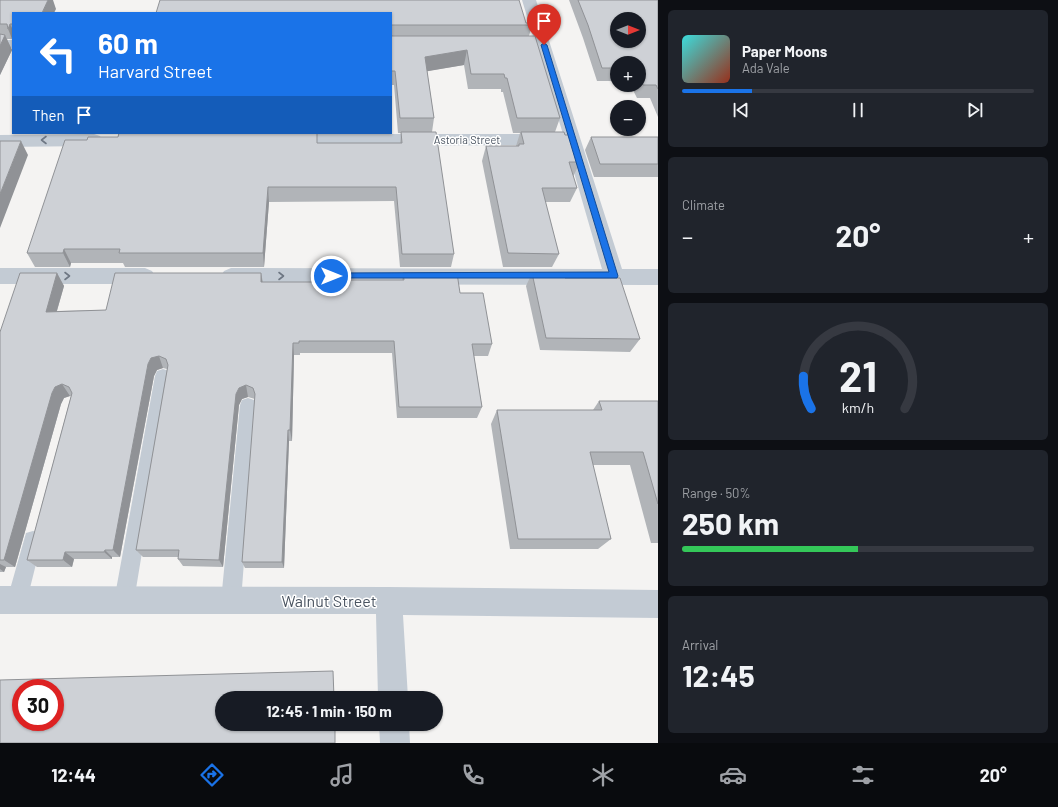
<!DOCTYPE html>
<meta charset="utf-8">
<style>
body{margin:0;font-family:Barlow,sans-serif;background:#20242c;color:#f1f3f6;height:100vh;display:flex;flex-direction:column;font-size:15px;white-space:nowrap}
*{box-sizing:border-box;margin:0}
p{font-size:13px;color:#9ea1a6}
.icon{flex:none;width:22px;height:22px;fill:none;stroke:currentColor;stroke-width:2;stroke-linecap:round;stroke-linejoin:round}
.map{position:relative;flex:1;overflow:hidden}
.side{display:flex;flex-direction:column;gap:10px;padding:10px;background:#0d0f14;width:400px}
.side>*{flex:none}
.banner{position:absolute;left:12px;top:12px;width:380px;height:122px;border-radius:0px;box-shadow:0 1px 3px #0004;background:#1a73e8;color:#fff;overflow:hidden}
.needle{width:26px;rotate:90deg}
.tools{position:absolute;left:610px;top:12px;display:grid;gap:8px}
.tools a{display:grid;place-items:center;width:36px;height:36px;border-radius:50%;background:#171b24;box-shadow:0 1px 3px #0004;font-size:20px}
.speed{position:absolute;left:12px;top:679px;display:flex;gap:8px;font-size:20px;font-weight:700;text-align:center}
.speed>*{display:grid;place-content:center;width:52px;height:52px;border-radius:50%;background:#171b24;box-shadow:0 1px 3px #0004;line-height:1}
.speed .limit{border:6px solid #d22;background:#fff;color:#111}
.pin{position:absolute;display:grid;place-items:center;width:34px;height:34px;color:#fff;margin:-41px -17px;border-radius:50% 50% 50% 0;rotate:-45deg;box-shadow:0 0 4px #0007}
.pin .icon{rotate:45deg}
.me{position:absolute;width:44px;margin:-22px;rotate:90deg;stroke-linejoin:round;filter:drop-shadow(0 0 3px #0008)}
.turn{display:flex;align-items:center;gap:14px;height:84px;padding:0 20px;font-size:18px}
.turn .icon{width:52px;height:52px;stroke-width:2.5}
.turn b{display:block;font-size:28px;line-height:34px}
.then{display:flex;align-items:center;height:38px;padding:0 20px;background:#0003;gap:8px;font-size:15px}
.big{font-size:30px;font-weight:700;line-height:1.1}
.side .tile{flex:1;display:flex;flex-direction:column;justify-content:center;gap:6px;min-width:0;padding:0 14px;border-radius:6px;background:#20242c}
.side .dial{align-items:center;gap:0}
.dial svg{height:104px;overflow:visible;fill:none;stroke:#363941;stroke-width:7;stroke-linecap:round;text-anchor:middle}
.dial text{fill:#f1f3f6;stroke:none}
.song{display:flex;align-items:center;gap:12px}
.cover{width:48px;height:48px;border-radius:6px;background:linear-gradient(135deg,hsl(180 70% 55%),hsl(10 70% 35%))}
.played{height:4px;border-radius:2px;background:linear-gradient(90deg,#1a73e8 20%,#363941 20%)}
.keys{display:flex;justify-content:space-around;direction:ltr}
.heat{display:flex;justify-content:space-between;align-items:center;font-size:22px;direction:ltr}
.charge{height:6px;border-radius:3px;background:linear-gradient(90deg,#34c759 50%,#363941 0)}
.trip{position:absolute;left:215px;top:691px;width:228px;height:40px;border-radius:20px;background:#171b24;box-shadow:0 1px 3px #0004;font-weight:700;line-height:40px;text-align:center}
.tabs{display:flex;height:64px;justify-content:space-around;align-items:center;background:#090b0e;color:#9ea1a6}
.tabs .icon{width:28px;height:28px}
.tabs .current{color:#1a73e8}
.tabs b{font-size:18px;color:#f1f3f6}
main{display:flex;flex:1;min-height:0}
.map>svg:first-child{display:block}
</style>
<main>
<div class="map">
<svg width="658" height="743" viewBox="0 0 658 743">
<rect width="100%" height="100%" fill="#f4f3f2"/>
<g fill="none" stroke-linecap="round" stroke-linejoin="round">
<path fill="#c3cbd4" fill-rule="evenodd" d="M163 369 169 371 171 376 134 601 131 608 124 611 117 608 114 601 155 376 157 371Z
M248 398 254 400 256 405 241 601 238 608 231 611 224 608 221 601 240 405 242 400Z
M33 531 40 533 42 540 27 600 24 607 17 610 10 607 7 600 24 540 26 533Z"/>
<path fill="#c3cbd4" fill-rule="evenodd" d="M522 0H536L622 269H658V285L231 284 224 281 221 276 224 271 231 268 602 269 566 145 287 146 281 144 279 140 281 136 287 134H563Z
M0 40H13V48H0Z
M94 134 100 136 102 140 100 144 94 146 0 147V135Z
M0 268H145L152 271 155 276 152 281 145 284H0Z
M0 586 389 587 658 590V618L403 615 408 698H378L376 614H0Z
M379 724H409L410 743H380Z"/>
</g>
<path fill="#b1b4b8" d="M0 0 56 9 13 13V41L12 39H7L12 50 0 75Z
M569 0H658V117L650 98H637L632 88H630L629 85H639V63H617V81H597L583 38Z
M391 13 526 23 532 25 529 36 560 118 555 132 565 135 580 162 573 177 577 188 570 202H545L559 254 552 267H503L482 161 486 146H516L520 133H513L503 92H501V89H468L464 65 427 71 434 118 432 132 454 254 451 267H400L394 201 269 202 264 267H125L123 263H71L70 267H35L27 253 87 140 118 137 128 133H317V143H400L401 133H398L394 85H391Z
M591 137H658V177H594L585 150Z
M57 273 64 286 57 311 106 310 261 273 263 282H340L402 280 403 273 460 293 492 344 488 356H474L482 407 477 418H397L392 353H300V355H294L292 441H289L284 568H245L242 562 255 399 248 397 242 399 239 405 223 567 183 566 178 559V557H143L136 550 167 369 163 368 157 370 154 376 120 557H112V559H74L72 567H37L27 560 71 396H70L64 398 61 404 15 567H6L4 572H0V332Z
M532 273 565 278 640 339 630 352 540 350 526 286Z
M599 401H658V543H651L630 465H593L611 539 598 549H510L491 424 497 410H593Z"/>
<path fill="#909296" d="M48 0H53L56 9 54 13H42Z
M10 24 13 30V41L8 29Z
M392 25 391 40V26Z
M5 35 12 50 0 75V46Z
M467 50 464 65 423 72 425 57Z
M21 141 28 155 0 228V194Z
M268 187 269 202 264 267 263 253Z
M64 249 71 263 70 267 63 253Z
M57 273 64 286 53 324 46 312Z
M261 273 263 286 261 282Z
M293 343 294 355 292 441 290 430Z
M159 356 163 368 157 370 154 376 120 557 113 550 148 364 151 358Z
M62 384 70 396 64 398 61 404 15 567 4 560 52 393 55 387Z
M246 385 248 397 242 399 239 405 223 567 219 560 236 394 239 388Z
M288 430 289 441 284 568 282 562Z
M105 550 112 557V559L104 552Z
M65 552 74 559 72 567 63 560Z
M0 564 6 567 4 572 0 569Z"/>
<path fill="#ced1d6" stroke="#909296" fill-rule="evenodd" d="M0 0H48L42 13H13V24H10L8 29 7 24H0Z
M160 0H519L526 23H531L532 25H392L391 26V13H156Z
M578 0H658V89L656 85H643L639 76V63H617V68H602L588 25ZM617 19H639V41H617Z
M0 34 5 35 0 46Z
M391 34 392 36H535L560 118H517L507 78H505L504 74H471L467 50 425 57 434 118H400L395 71H391Z
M401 132H436L454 254H402L396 187H268L263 253H119L120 249H64L63 253H27L65 140H87L88 137H118L119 133H317V143H402Z
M521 132H564L565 135H571L580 162H569L577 188H542L559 254 508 253 486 146H519V144H524Z
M591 137H658V164H600Z
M0 141H21L0 194Z
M20 273H57L46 312 106 310 115 273H261V282H340V280H404L403 273H457L460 293H483L492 344H472L482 407H399L394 341H299V343H293L290 430H288L282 562H242L255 394 253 388 246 385 239 388 236 394 219 560 178 559 179 550H136L168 365 166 359 159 356 151 358 148 364 113 550H105L104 552H65L63 560H27L72 393 69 387 62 384 55 387 52 393 4 560H0V332Z
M532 273H564L565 278H620L640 339 546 338Z
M599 401H658V504L643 452H590L611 539H518L497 410H602Z
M333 671 334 698H222V724H335V743H0V680ZM21 688H55V722H21Z"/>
<defs><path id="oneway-chevron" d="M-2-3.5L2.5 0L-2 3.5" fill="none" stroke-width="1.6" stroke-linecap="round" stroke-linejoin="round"/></defs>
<g stroke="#6e7783">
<use href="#oneway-chevron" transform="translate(44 140) rotate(180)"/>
<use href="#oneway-chevron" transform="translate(67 276)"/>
<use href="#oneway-chevron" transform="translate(281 276)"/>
</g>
<path fill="#1a73e8" stroke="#114b97" d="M544 43 547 45 618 276 617 278H328L326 276 328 274 331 273 609 272 541 45Z"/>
<g text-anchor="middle" stroke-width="3" stroke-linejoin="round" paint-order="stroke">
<g font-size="11" fill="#495360" stroke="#fff">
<text x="467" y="144">Astoria Street</text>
</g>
<g font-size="16" fill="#495360" stroke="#fff">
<text x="329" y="607">Walnut Street</text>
</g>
</g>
</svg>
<div class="tools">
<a><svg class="needle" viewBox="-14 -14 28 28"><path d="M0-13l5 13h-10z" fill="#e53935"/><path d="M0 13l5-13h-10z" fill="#9ea1a6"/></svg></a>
<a>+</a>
<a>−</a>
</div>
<div class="speed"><div class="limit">30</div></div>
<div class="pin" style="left:544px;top:45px;background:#d93025"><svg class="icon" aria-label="arrive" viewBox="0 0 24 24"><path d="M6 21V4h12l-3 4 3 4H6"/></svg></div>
<svg class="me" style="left:331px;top:276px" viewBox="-20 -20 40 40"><circle r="17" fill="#1a73e8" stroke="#fff" stroke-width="3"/><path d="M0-11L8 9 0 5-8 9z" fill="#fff"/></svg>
<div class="trip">12:45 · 1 min · 150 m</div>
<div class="banner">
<div class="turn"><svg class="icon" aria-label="left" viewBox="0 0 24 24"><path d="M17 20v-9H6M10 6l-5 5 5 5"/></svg><div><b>60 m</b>Harvard Street</div></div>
<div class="then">Then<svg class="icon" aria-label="arrive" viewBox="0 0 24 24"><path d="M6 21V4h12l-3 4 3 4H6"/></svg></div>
</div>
</div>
<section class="side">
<div class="tile">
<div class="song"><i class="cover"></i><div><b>Paper Moons</b><p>Ada Vale</p></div></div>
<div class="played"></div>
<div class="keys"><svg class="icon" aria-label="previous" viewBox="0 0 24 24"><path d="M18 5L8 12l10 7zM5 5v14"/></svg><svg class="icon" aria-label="pause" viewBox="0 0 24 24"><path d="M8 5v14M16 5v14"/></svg><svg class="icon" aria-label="next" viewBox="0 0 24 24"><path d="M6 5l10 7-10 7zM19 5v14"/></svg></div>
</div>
<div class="tile"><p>Climate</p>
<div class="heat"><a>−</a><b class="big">20°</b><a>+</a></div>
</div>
<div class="tile dial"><svg viewBox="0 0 100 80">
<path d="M14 69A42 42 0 1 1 86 69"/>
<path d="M14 69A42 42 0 0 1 8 44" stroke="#1a73e8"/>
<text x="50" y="56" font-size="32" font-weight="700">21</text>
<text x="50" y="72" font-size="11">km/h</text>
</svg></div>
<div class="tile"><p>Range · 50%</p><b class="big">250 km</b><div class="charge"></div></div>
<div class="tile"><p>Arrival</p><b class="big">12:45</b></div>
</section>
</main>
<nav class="tabs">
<b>12:44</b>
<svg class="icon current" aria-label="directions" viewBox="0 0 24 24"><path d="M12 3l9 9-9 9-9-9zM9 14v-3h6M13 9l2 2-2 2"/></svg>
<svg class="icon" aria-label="music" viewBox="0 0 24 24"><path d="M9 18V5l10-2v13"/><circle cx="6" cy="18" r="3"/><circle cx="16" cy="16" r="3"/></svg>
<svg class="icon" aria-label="phone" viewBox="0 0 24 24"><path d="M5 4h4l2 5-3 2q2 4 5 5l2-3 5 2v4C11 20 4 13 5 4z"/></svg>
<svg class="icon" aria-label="climate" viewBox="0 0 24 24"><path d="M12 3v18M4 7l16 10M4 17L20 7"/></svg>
<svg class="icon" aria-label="car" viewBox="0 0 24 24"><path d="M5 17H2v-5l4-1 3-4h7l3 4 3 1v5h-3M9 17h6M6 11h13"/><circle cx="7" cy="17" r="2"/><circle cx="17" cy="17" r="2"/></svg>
<svg class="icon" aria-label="filters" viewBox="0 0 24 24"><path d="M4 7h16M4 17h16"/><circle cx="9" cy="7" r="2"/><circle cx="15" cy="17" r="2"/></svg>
<b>20°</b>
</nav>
